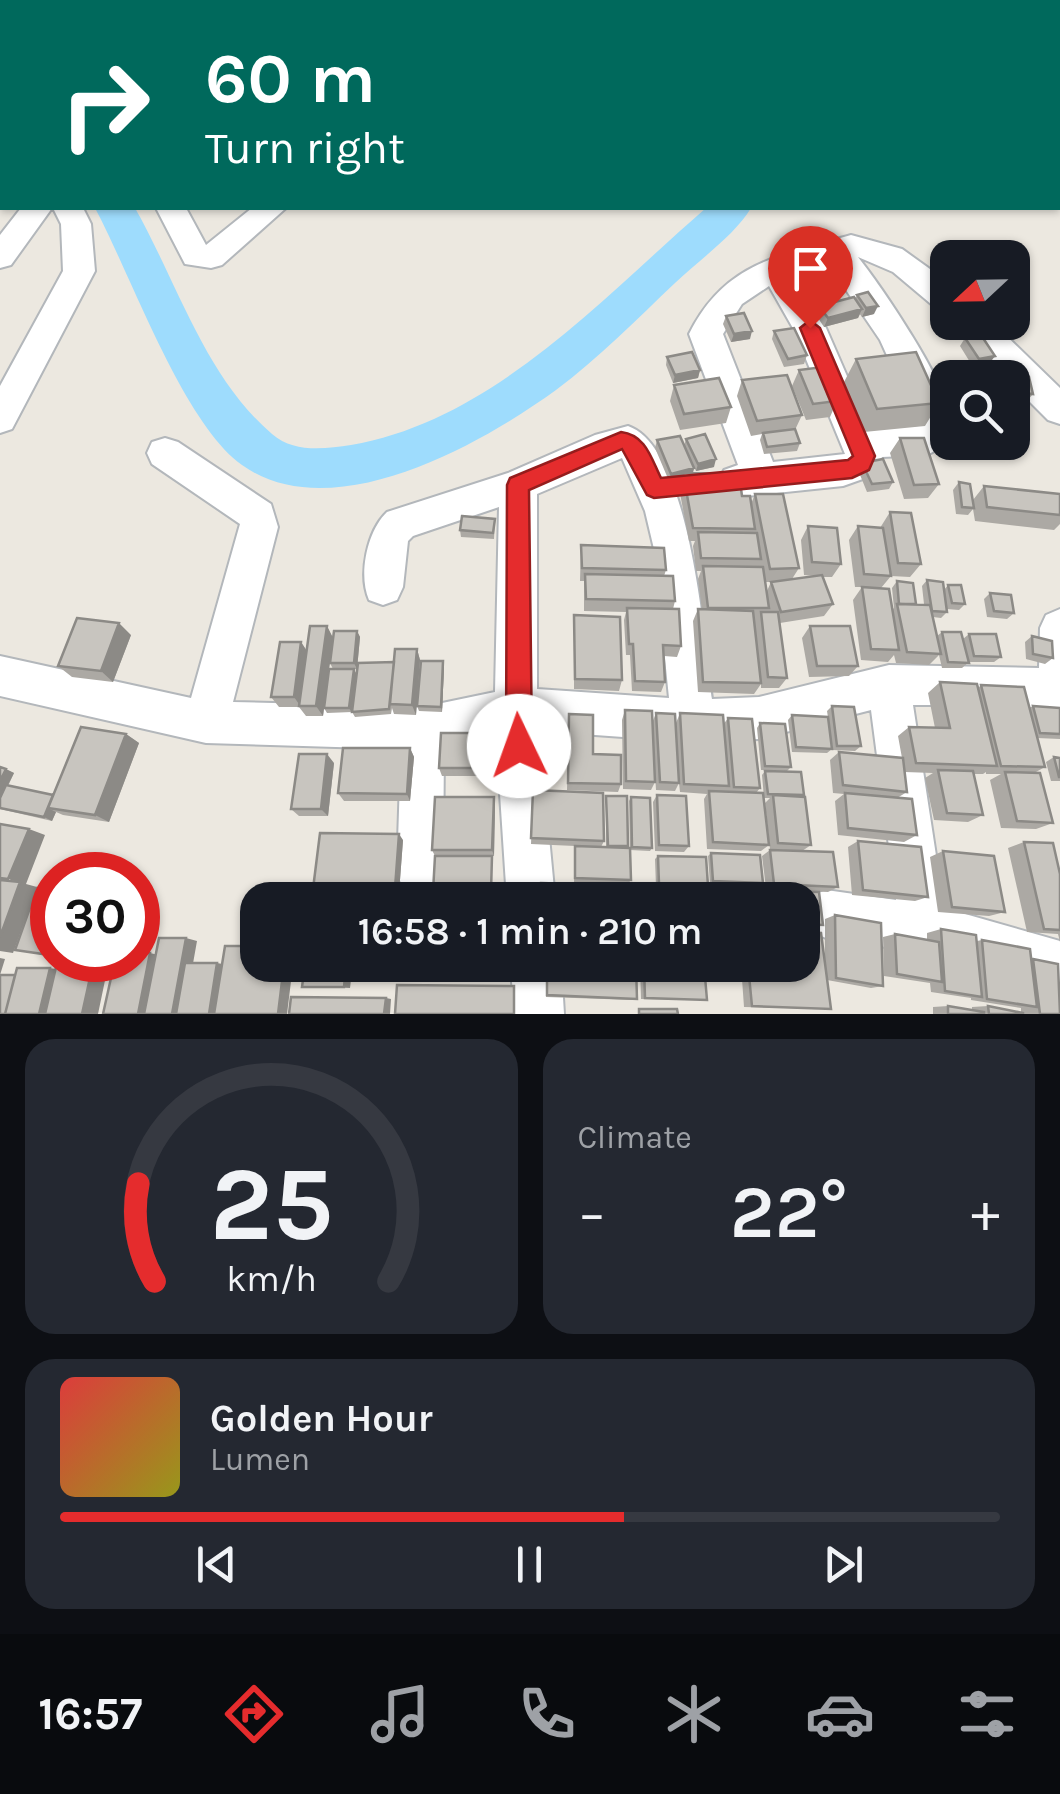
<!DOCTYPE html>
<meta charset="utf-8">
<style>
body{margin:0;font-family:Karla,sans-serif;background:#242831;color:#f1f3f6;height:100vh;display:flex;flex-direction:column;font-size:38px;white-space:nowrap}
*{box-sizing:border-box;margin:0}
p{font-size:32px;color:#9ea1a6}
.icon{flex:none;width:55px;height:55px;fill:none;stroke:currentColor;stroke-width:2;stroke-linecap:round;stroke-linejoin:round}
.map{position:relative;height:1014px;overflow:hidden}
.side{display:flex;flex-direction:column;gap:25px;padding:25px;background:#0d0f14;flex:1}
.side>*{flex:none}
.banner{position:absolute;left:0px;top:0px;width:1060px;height:210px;box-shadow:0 2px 8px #0004;background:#00695c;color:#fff;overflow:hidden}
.needle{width:65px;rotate:248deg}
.tools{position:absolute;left:930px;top:240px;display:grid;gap:20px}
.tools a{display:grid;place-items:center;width:100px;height:100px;border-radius:20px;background:#171b24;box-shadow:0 2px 8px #0004;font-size:50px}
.speed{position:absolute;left:30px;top:852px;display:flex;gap:20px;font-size:50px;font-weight:700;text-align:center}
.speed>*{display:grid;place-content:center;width:130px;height:130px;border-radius:50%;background:#171b24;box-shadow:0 2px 8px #0004;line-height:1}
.speed .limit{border:15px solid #d22;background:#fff;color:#111}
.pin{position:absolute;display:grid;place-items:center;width:85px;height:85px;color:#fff;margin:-102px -42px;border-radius:50% 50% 50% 0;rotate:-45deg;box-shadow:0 0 10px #0007}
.pin .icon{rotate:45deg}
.me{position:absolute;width:110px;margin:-55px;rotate:357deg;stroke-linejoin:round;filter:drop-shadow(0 0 8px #0008)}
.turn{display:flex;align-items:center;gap:35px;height:210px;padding:0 40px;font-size:45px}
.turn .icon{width:130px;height:130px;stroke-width:2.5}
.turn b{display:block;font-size:70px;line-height:85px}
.big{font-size:75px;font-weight:600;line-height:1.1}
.side .widget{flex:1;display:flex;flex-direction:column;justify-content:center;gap:15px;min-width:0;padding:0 35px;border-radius:30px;background:#242831}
.side .dial{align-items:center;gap:0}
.dial svg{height:260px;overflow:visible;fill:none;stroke:#363941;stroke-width:7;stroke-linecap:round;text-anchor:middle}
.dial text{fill:#f1f3f6;stroke:none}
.song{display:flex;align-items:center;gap:30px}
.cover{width:120px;height:120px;border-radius:15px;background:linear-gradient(135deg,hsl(0 70% 55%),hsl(60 70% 35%))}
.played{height:10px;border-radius:5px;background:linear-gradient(90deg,#e52c2d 60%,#363941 60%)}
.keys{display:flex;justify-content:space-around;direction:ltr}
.heat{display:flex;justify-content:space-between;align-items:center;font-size:55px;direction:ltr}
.side .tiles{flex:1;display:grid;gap:25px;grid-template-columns:1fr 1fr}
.widget:last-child{grid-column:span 2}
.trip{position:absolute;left:240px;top:882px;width:580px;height:100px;border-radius:30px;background:#171b24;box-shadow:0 2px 8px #0004;font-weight:600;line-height:100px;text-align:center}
.menu{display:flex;height:160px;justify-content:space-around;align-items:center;background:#090b0e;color:#9ea1a6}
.menu .icon{width:70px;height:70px}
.menu .active{color:#e52c2d}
.menu b{font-size:45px;color:#f1f3f6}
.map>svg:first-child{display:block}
</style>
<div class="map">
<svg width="1060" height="1014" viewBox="0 0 1060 1014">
<rect width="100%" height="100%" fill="#ece8e0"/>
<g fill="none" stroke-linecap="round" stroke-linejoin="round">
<path fill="#9edcfd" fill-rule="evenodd" d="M1058 17H1060V37H1058Z
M95 208H135C177 282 205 377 272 434 294 453 324 449 351 445 494 420 602 298 706 208H751C734 236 699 260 675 283 637 319 599 358 556 390 480 445 331 529 242 465 183 423 131 275 95 208Z"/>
<defs>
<path id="minor" d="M2 67V84L0 85V68Z
M2 127V146L0 147V128Z
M1058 162H1060V182L1058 181Z
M21 208H52L11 265 0 268V235Z
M53 208H83L91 224 95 271 12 429 0 433V386L63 271 61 224Z
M156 208H186L206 245 252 208H286L222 265 211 268 185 264Z
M851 235 902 249 948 282V313L937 309 893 272 858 257C881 286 943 377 948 411 949 421 948 432 948 442H951L927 455 882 457 874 475 843 486 737 497 724 492 719 481 724 470 738 465 689 334C725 262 779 256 851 235ZM829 265 880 340 919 426 870 429 826 328 795 276ZM769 286 794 330 845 454 773 462 723 334 742 304Z
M955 322H992L1060 388V424L1048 420 1012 384V378H1006Z
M628 426C691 448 704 640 712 699L759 697 889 665 1039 668 1040 628 1046 615 1060 609V710L1005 705H913L944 908 1060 941V991L952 957 826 938 809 931 802 913 809 897 826 890 896 900 871 710 759 739 693 742 539 731 555 900H507L496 733 444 745 443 872 437 889 420 895 403 889 397 872 401 749 206 743 0 696V656L191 698 240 524 152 464 147 453 152 442 165 438 178 442 271 504 278 527 233 702 423 707 495 692 499 507 413 536 408 541 403 587 397 600 383 605 369 600C358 575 367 531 387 512L508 473 595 435ZM622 458 645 511 654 549 669 698 537 689V494Z
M511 965H561L564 1014H514Z"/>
</defs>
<use href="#minor" stroke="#b3b7bb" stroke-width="4"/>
<use href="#minor" fill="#fff" fill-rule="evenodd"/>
</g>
<path fill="#aca9a4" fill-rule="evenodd" d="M171 0H202L200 2H186L185 0 184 2H172Z
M203 0H238V1L204 2Z
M798 264 819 285 805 288 794 272Z
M857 295 874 314 862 317 860 314 858 318 824 327 816 315 819 306 855 299Z
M726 316 750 339 731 342 723 324Z
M774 331 807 355 804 364 784 367 772 339Z
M965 338 989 364 973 367 960 346Z
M667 357 700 370 698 378 673 383 666 365Z
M856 359 932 385 937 377 948 378V401L938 400 939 403 925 426 864 432 844 382Z
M799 370 837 401 830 417 806 420 792 386Z
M1001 374 1029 377 1033 394 1026 402 1012 400V378H998Z
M742 380 802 415 795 430 800 443 797 451 764 454 760 440 762 434 751 436 737 396Z
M674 385 731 407 726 423 680 430 670 401Z
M945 408H948V434L944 433 940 416Z
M900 438 939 484 928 498 904 499 890 453Z
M686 439 714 467 696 471 691 461 694 468 693 473 742 496 751 504 755 494 799 568 792 579 815 576 804 575 801 540 808 526 841 564 832 577H823L833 604 824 616 780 623 787 678 779 688H761V684L754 694 698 692 693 621 698 609 702 610 698 579 701 571H696L693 546 695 541H689L679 488 682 478 669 481 655 448 657 440 684 446ZM765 582H778H771L767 591Z
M862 463 893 482 889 489 867 492 858 470Z
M959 482 973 500 984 486 1060 494V524L1054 530 975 521 973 509 968 515 956 514 953 490Z
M890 512 921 564 910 577 891 576 881 588 892 610 894 608 892 588 897 581 916 604H924L922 586 927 580 944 590 948 585 965 604 959 610 947 609V612L941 618 933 617 937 636 942 632 963 639 969 634 1001 657 994 662H969L962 668H942L939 655 929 665 896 663 894 655 888 662 861 660 853 600 862 587H855L849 540 858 526 880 528Z
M495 519 494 539 461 537 460 530Z
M581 545 666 570 664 576 675 601 673 609 681 646 677 657 664 656 665 682 661 692 632 691 630 655H626L624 620 626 612 584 611V581H580Z
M990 593 1014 613 1007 619 987 617 984 599Z
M574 615 622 680 619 691 574 689Z
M327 626 333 638 323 716H306L299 707H279L271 697 301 642 307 651Z
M810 626 858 666 849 676 809 677 802 638Z
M357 631 360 637 357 669H333L330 663Z
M131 635 113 682 72 677 58 666Z
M1032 636 1053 658 1045 664 1026 659 1025 642Z
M417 649 420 660 416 715 394 714 392 708 391 714 355 717 352 712 327 713 324 708 354 669 356 674 394 662Z
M444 667 442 712 419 711 417 706Z
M940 682 978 688 981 685 1029 708 1033 706 1060 708V739L1037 738 1045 767 1034 773 1053 823 1036 829 1001 828 990 780 1001 774H986V772L983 774H973L983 815 968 822 934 820 925 778 933 773 905 772 907 792 897 798 917 835 904 842 838 835 835 801 844 794 833 793 830 760 839 752 902 758 898 736 909 727 935 728 928 693Z
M832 706 861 746 855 751 833 750 827 711Z
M625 710 655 782 651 790 623 789 622 720Z
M656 713 676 723 680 713 723 725 728 718 760 788 756 793 769 845 761 851 707 849 704 799 707 794 680 792 679 783 675 791 656 790 652 723Z
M569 714 593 754 621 784 618 792 567 790Z
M792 715 832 749 827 753 792 752 788 720Z
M760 723 791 767 787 771 761 770 757 728Z
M497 733 498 776H442L439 768Z
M126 734 139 743 109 822 63 815 56 812 52 821 0 809V767L14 773 8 786 53 795Z
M410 748 414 757 410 801H344L338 793Z
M1054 757 1060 758V781H1051L1046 762Z
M334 763 328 816H299L291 809Z
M765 771 804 795 802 797 811 845 802 851 770 849 765 803 770 798H764L762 775Z
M533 790 604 841 601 847H606V796L628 846 631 880 627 885 574 883 575 846 531 844Z
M657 795 689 846 684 852 655 851 653 802Z
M494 797 495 805 494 856H492V897H436L433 892 435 856 432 850Z
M631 797 652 848 650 851 630 850 629 801Z
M403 840 399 893H320L313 889Z
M858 841 928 897 915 901 852 895 848 847Z
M1024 842 1060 874V942L1058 934 1027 932 1008 848Z
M770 850 833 852 838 887 828 892 777 890V891L819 892 823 925 818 927 802 926V900H720L719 891 726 886 766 888 762 856Z
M943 851 1005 912 989 916 938 912 930 857Z
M711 853 763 883 759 885 710 884 708 856Z
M658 856 708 886 705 888 656 887 655 859Z
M835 915 883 986 871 988 827 980 831 1009 744 1007 741 965H802L825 963V919Z
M941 929 977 941 982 940 1033 959 1060 1014H933V1007L948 1006 972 1010V1007L988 1006 1021 1013V1008L971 1000V998L931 992 930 983 884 976 883 937 895 934 927 940V933Z
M305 965H352L350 988H310L302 987Z
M495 965V972H422L418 970Z
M547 965 637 999 633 1000 546 997Z
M640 965H704L707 1000 641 999Z"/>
<path fill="#8c8a86" d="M822 276 819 285 805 288 808 280Z
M878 306 874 314 862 317 866 308Z
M862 309 858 318 824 327 828 318Z
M752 331 750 339 731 342 734 334Z
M995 356 989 364 973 367 979 359Z
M700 370 698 378 673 383 675 375Z
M716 459 714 467 696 471 698 464Z
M694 468 692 476 683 473 682 478 669 481 671 474Z
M119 623 131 635 113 682 101 671Z
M327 626 333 638 323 716 316 706Z
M357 631 360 637 357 669 354 663Z
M301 642 308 653 301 707 294 697Z
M417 649 420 660 416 715 412 705Z
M443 661 444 667 442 712 441 707Z
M354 669 357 675 352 713 349 708Z
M126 734 139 743 109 822 95 815Z
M410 748 414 757 410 801 407 794Z
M327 754 334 763 328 816 321 809Z
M6 769 14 773 0 801V781Z
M494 797 495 805 494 856 492 850Z
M48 808 56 812 52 821 44 817Z
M29 829 45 835 26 884 37 887 13 953 0 951V937L20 883 8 879Z
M399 834 403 840 399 893 395 888Z
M52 925V955L43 954Z
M186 938 197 941 184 1014H172Z
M150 953 163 956 152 1014H138Z
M0 958 5 959 0 975Z
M217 963 228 965 220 1014H209Z
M93 964 108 966 98 1014H82Z
M284 965H293L287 1014H278Z
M346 965H352L350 988 344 987Z
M50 968 66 971 56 1014H39Z
M386 998 391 999 390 1014H384Z"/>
<path fill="#c8c5bf" stroke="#8c8a86" stroke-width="2.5" d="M264 0H283V2H263Z
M811 260 822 276 808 280 798 264Z
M868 292 878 306 866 308 857 295Z
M854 297 862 309 828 318 819 306Z
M744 313 752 331 734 334 726 316Z
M794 328 807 355 788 359 774 331Z
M981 335 995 356 979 359 965 338Z
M692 352 700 370 675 375 667 357Z
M916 352 939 403 877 409 856 359Z
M823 367 837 401 813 404 799 370Z
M1001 374 1029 377 1033 394 1012 392V378H1002Z
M787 375 802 415 757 421 742 380Z
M937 377 948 378V392H940Z
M719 378 731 407 684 414 674 385Z
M795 429 800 443 767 447 763 433Z
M705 434 716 459 698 464 686 439Z
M680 436 694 468 671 474 657 440Z
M900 438H924L939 484 914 485Z
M883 459 893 482 872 484 862 463Z
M683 473 739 474 742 496H750L755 529 693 528Z
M959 482 970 484 974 508 962 507Z
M984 486 1060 494V515L987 507Z
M755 494H783L799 568 770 569Z
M890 512 911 513 921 564 898 563Z
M462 516 495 519 493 533 460 530Z
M808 526 837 528 841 564 812 562Z
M858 526 883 528 891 576 864 574Z
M698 532 757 533 761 559 701 558Z
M581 545 664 548 666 570 582 568Z
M703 566 763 567 769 608H708Z
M585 574 673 576 675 601 586 599Z
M822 575 833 604 781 612 771 582Z
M927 580 943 582 947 612 932 611Z
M897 581 913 583 916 604H899Z
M948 585H961L965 604 952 603Z
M862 587 889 589 899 650 871 649Z
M990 593 1011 595 1014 613 994 611Z
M897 604 930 605 941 654 907 652Z
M627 608 679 609 681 646 663 645 665 682 635 681 633 644H629Z
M698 609 753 611 761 683 703 682Z
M761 612H778L787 678 768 677Z
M574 615 620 617 622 680 575 679Z
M77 618 119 623 101 671 58 666Z
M310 626H327L316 706H299Z
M810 626H850L858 666H817Z
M334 631H357L354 663H330Z
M942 632H961L969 663 948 662Z
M969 634H996L1001 657 974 656Z
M1032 636 1052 641 1053 658 1033 654Z
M280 642H301L294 697H271Z
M395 649H417L412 705 390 704Z
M421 661H443L441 707 417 706Z
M394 662 389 709 352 712 358 663Z
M329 669H354L349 708H324Z
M940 682 977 684 997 766 916 763 909 727 950 728Z
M981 685 1024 687 1045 767 1001 766Z
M832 706 854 707 861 746H837Z
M1033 706 1060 708V734L1040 733Z
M625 710 652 711 655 782 626 781Z
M656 713 675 714 679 783 660 782Z
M680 713 723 715 729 786 684 784Z
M569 714 593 715V754L621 755V784L568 783Z
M792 715 828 717 832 749 796 747Z
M728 718 752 719 760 788 734 787Z
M760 723 785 724 791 767 765 766Z
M81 727 126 734 95 815 48 808Z
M441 733H497V768H439Z
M343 748H410L407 794 338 793Z
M839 752 903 758 907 792 843 785Z
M299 754H327L321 809H291Z
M1054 757 1060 758V777H1059Z
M0 767 6 769 0 781Z
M938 770 973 771 983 815 947 813Z
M765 771 801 772 804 795 768 794Z
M1005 772 1040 773 1053 823 1017 821Z
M6 785 53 795 44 817 0 808V798Z
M533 790 603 793 604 841 531 838Z
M709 791 763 793 769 845 713 842Z
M845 793 912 799 917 835 848 828Z
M657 795 686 796 689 846 659 845Z
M773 795 805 797 811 845 778 843Z
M606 796H627L628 846H608Z
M435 797H494L492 850H432Z
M631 797 650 798 652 848 632 847Z
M0 824 29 829 8 879 0 878Z
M320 833 399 834 395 888 313 889Z
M858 841 921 847 928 897 863 890Z
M1024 842 1053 843 1060 874V930L1044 929Z
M575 846 630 848 631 880 575 878Z
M770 850 833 852 838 887 774 884Z
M943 851 994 856 1005 912 952 907Z
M711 853 760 855 763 883 713 881Z
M435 856H492L491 892H433Z
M658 856 706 857 708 886 659 884Z
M0 880 20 882 0 937Z
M541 883 635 886V900H540Z
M726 886 777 888 778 900H727Z
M37 888 52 889V925L43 954 15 950Z
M777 891 819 892 823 925 802 924V900H778Z
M835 915 881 923 883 986 836 978Z
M941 929 976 935 982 997 945 991Z
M802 932 821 933 831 1009 752 1006 748 965H802Z
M895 934 939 942 942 982 897 974Z
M159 938H186L172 1014H144Z
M52 940V956L47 955Z
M982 940 1030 949 1037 1007 987 999Z
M225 946H258V965H284L278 1014H214Z
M138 953H150L138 1014H103L115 960H138Z
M1033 959 1058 964 1060 1014H1040Z
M57 963 93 964 82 1014H45Z
M185 963H217L209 1014H176Z
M305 965H346L344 987H302Z
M419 965H494V970H418Z
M547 965H636L637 999 547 995Z
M644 965H704L707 1000 645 998Z
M17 968H50L39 1014H5Z
M0 975H15L5 1014H0Z
M397 985 514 986V1014H395Z
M291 997 386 998 384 1014H289Z
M948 1006 984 1012V1014H948Z
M988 1006 1023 1013V1014H989Z
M639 1009H677L678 1014H639Z"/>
<path fill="#e52c2d" stroke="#951d1d" stroke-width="2.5" d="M810 320 820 328 875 456 869 470 852 478 654 498 647 495 622 449 529 490 532 746 528 755 519 759 510 755 506 746 507 485 510 478 621 432C646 435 651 458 661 478L848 460 853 456 800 328Z"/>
</svg>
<div class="tools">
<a><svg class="needle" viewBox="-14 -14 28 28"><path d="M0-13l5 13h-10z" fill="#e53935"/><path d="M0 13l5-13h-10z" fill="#9ea1a6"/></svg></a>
<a><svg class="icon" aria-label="search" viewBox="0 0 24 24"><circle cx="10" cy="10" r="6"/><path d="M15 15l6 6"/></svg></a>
</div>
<div class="speed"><div class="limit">30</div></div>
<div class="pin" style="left:810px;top:328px;background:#d93025"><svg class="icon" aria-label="arrive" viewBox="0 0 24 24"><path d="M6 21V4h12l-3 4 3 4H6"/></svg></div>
<svg class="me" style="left:519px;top:746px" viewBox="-20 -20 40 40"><circle r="19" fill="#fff"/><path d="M0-13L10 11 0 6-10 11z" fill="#e52c2d"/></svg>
<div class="trip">16:58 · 1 min · 210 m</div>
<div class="banner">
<div class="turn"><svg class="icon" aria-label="right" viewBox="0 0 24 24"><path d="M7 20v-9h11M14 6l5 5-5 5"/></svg><div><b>60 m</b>Turn right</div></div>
</div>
</div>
<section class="side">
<div class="tiles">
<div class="widget dial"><svg viewBox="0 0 100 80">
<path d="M14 69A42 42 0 1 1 86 69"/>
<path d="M14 69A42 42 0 0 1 9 39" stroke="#e52c2d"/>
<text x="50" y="56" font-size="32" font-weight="700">25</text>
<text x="50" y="72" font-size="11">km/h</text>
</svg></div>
<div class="widget"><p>Climate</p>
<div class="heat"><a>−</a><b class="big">22°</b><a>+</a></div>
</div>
<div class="widget">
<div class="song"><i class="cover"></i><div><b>Golden Hour</b><p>Lumen</p></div></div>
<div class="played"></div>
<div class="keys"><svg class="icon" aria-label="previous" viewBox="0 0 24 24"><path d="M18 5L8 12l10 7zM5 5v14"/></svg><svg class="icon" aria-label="pause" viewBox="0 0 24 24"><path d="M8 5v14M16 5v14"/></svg><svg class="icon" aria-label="next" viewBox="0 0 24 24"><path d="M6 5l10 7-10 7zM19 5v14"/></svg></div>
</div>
</div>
</section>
<nav class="menu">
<b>16:57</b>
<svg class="icon active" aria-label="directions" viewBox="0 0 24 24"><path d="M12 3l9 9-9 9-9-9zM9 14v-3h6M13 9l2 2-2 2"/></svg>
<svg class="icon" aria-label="music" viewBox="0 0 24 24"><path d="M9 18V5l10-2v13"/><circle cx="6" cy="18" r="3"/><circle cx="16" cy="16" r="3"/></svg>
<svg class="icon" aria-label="phone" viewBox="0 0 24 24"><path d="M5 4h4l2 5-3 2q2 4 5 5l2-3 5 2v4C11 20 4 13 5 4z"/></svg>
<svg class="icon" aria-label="climate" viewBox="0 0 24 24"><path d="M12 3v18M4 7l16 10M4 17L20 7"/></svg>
<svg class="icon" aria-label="car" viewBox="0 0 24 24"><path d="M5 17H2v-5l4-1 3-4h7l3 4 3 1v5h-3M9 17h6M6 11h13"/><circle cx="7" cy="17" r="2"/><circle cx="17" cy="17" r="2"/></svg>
<svg class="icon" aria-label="filters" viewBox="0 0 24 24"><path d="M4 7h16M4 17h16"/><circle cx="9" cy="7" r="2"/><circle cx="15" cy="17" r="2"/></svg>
</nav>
